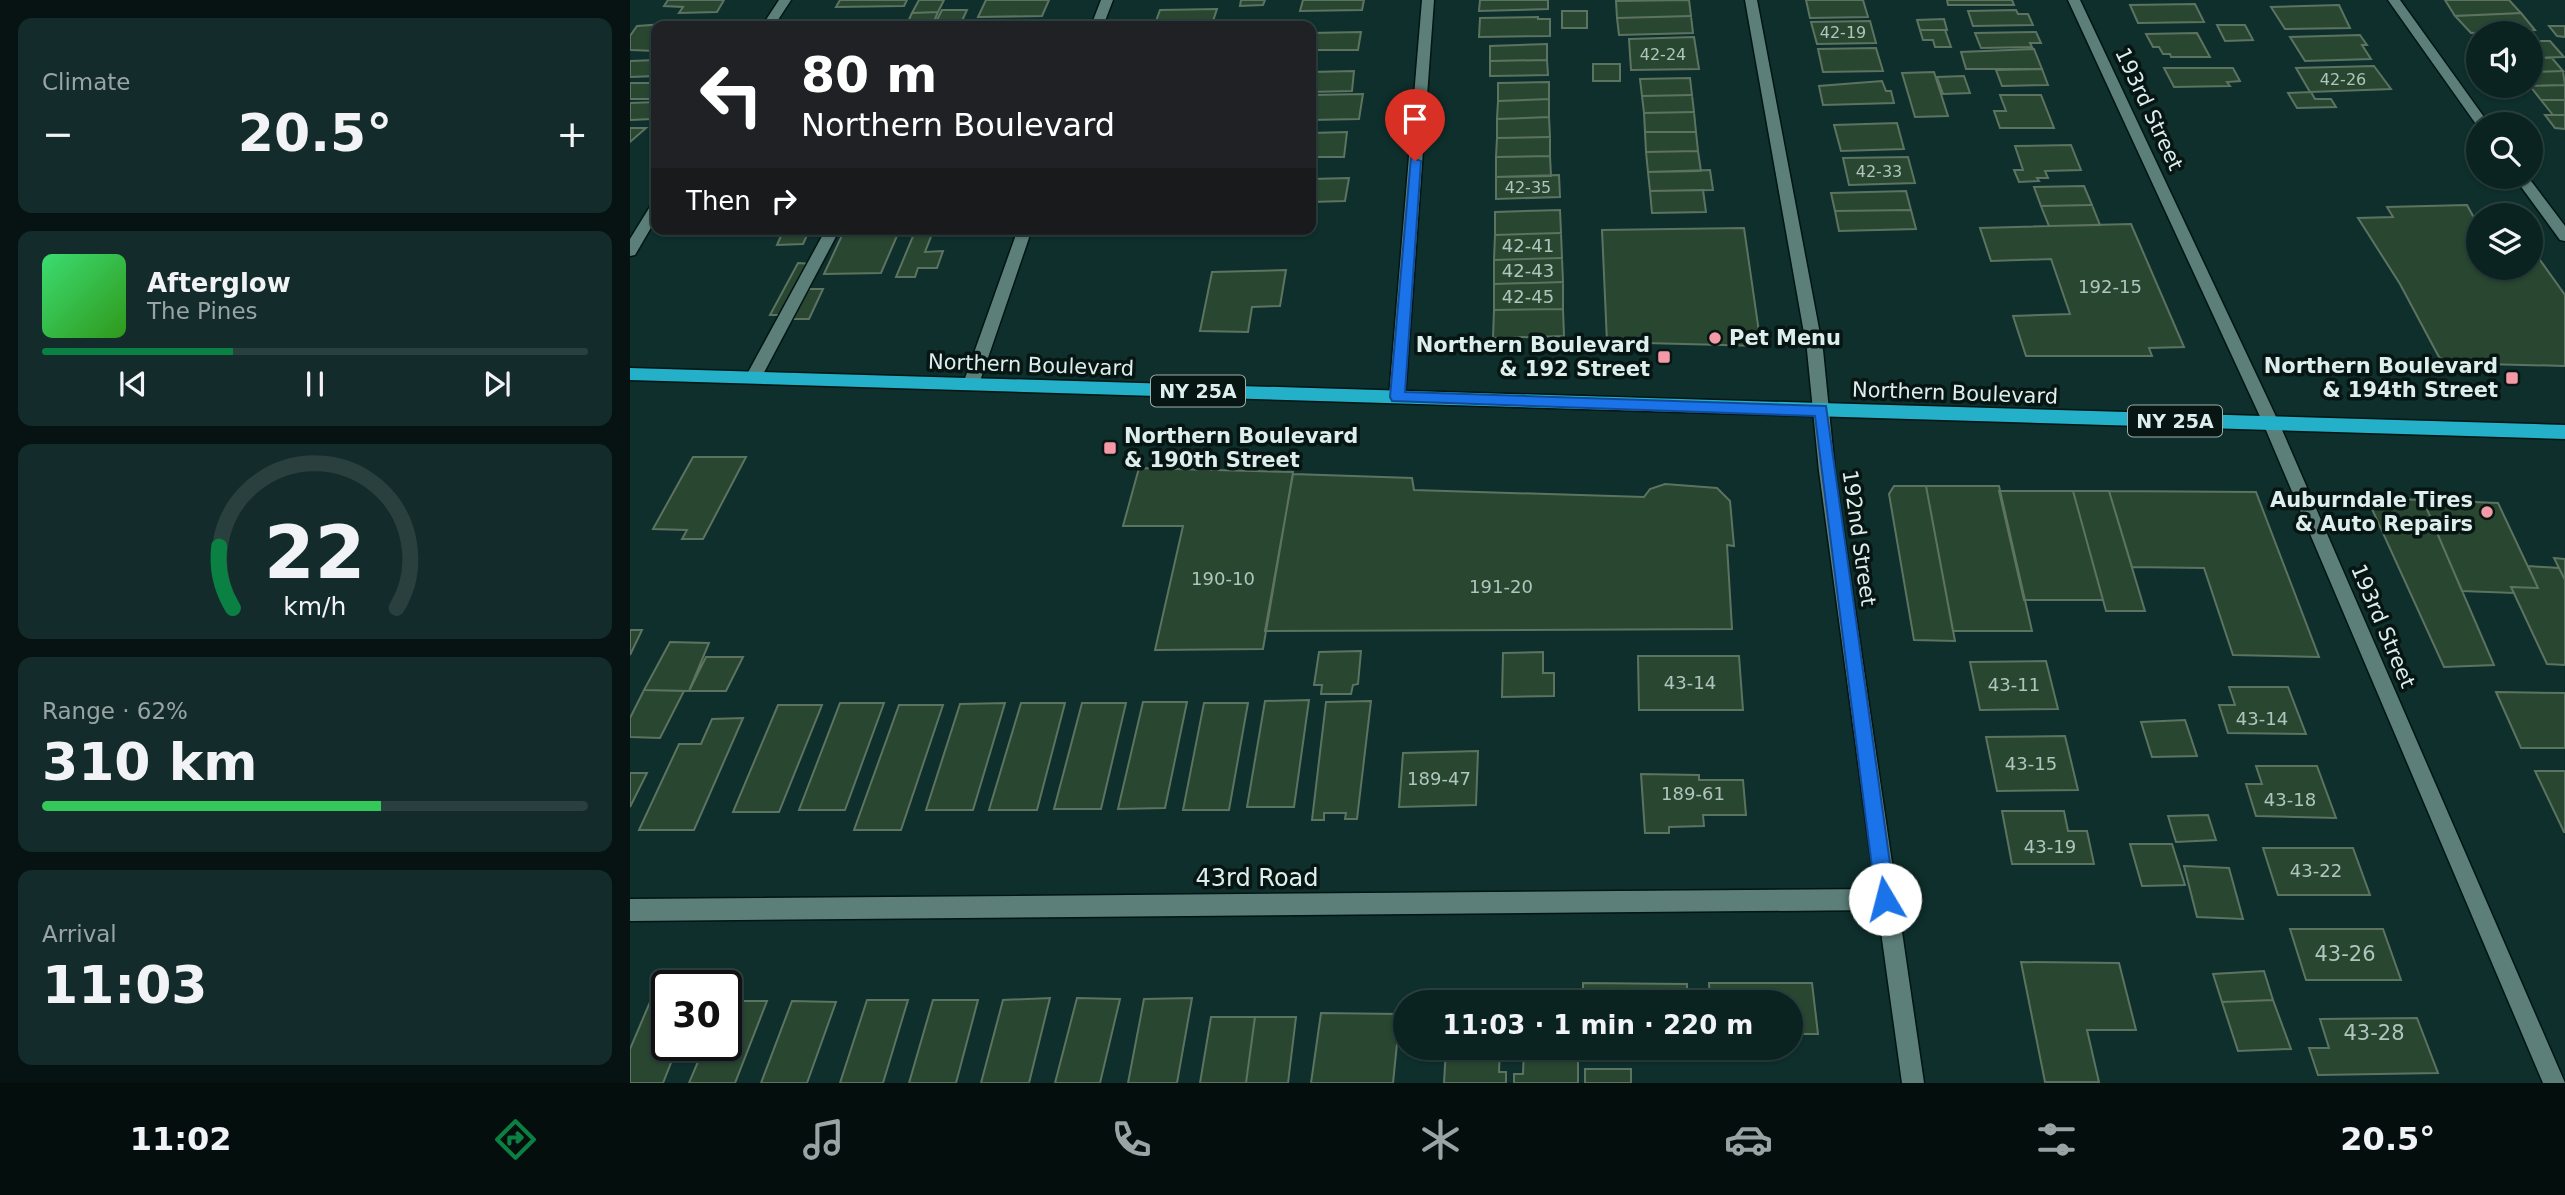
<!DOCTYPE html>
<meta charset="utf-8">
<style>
body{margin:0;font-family:"DejaVu Sans",sans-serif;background:#132b2a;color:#f1f3f6;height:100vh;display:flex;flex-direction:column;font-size:26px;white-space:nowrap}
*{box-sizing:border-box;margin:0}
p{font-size:23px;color:#99a4a5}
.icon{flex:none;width:38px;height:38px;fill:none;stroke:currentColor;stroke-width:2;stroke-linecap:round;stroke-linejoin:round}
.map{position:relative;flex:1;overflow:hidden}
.sheet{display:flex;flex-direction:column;gap:18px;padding:18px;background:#061312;width:630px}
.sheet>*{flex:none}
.top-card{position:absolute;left:21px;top:21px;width:665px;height:214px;border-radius:14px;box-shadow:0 2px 5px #0004,0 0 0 2px #2a403f;background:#202124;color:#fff;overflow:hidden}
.buttons{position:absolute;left:1836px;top:21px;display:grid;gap:14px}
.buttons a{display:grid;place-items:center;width:77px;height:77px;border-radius:50%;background:#0a2321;box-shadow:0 2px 5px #0004,0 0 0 2px #2a403f;font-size:35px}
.speed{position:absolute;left:21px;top:970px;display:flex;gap:14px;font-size:35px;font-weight:700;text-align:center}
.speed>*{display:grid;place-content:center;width:91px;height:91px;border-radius:50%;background:#0a2321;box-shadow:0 2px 5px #0004,0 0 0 2px #2a403f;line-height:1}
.speed .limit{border:4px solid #111;border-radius:10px;background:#fff;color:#111}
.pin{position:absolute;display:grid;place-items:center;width:60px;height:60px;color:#fff;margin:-72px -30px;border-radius:50% 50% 50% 0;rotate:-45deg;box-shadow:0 0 7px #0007}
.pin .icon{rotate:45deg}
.me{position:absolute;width:77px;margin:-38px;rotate:352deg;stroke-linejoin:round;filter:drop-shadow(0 0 5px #0008)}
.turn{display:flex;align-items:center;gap:24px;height:147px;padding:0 35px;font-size:32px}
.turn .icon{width:91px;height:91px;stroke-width:2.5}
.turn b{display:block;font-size:49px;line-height:60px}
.then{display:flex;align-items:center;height:66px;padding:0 35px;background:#0003;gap:14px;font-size:26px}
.big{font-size:52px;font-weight:700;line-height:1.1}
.sheet .tile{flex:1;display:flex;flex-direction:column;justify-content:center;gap:10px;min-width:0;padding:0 24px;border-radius:14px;background:#132b2a}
.sheet .dial{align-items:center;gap:0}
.dial svg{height:182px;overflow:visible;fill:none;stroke:#2a403f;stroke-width:7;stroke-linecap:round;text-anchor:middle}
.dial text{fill:#f1f3f6;stroke:none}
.song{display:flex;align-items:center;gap:21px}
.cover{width:84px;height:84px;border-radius:10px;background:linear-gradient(135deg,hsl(140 70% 55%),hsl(110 70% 35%))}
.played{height:7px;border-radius:4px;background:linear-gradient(90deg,#0b8043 35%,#2a403f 35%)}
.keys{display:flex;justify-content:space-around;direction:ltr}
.heat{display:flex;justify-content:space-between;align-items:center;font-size:38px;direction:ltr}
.charge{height:10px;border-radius:5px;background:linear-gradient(90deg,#34c759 62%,#2a403f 0)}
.trip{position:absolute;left:763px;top:990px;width:410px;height:70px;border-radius:35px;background:#0a2321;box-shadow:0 2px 5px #0004,0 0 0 2px #2a403f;font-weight:700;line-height:70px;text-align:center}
.dock{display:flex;height:112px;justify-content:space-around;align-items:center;background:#040e0d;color:#99a4a5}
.dock .icon{width:49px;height:49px}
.dock .active{color:#0b8043}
.dock b{font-size:32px;color:#f1f3f6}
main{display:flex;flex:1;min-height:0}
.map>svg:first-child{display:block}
</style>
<main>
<section class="sheet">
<div class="tile"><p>Climate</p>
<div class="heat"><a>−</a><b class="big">20.5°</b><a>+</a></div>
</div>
<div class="tile">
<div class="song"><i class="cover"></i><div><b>Afterglow</b><p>The Pines</p></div></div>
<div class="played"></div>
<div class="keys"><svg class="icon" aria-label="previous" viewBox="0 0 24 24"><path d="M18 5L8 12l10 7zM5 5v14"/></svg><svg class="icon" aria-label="pause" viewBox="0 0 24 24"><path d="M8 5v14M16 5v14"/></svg><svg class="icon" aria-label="next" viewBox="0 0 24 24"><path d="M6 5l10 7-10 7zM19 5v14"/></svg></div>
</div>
<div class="tile dial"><svg viewBox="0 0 100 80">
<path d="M14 69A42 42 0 1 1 86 69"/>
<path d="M14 69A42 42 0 0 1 8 42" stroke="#0b8043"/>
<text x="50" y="56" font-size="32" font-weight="700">22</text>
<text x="50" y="72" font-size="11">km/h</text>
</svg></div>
<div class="tile"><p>Range · 62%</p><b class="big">310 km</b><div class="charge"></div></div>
<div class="tile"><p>Arrival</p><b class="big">11:03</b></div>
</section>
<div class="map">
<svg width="1935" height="1083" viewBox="0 0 1935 1083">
<rect width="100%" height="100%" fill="#0e2f2c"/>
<path fill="#294630" stroke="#5d7361" stroke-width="2" d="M38 0H94L87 12 49 13 53 7 34 6Z
M210 0H277L274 6 206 7Z
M289 0H314L308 12 282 13Z
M356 0H419L412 16 348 17Z
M611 0H635L633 5 610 6Z
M673 0H734L732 10 670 11Z
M850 0H918V9L849 11Z
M1059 0 1061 16 987 18 986 1Z
M1176 0H1233L1238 17 1180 18Z
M1317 0H1382L1384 5H1318Z
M1815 0H1879L1891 13 1825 16Z
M1565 4 1574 22 1508 23 1500 5Z
M1709 5 1720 28 1655 29 1641 7Z
M587 9 582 24H525L530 10Z
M312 10H337L330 25 304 26Z
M1386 10 1388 14H1398L1403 25 1343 26 1338 11Z
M932 11H957V28H932Z
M308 12 302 26H276L282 13Z
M1891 13 1905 30 1841 33 1825 16Z
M1061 16 1063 33 989 35 987 18Z
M908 17V19H920V36L849 37 850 18Z
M1314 19 1317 30H1290L1287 20Z
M199 20H252L248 26H195Z
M1240 21 1246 43 1187 44 1181 22Z
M67 22 65 25H81L26 26V51L0 50V36L7 26Z
M1587 25H1615L1623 40 1595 41Z
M1919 26H1935V37L1927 36Z
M1290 30H1315L1321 47H1305L1303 40H1293Z
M731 32 728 50H681V33Z
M1406 32 1411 43H1400L1402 47 1351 48 1345 33Z
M1567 33 1580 57H1541L1540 54H1533L1529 47H1523L1516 34Z
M1730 35 1737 45H1732L1741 59 1675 61 1660 37Z
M1064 37 1069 69 1001 70 999 39Z
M1900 41H1920L1934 57 1900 58Z
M917 44V60L860 61V46Z
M1246 48 1253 71 1193 72 1188 49Z
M1404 49 1412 69H1336L1331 52Z
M1900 58H1922L1933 71 1900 72Z
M26 60V76L0 77V61Z
M917 60 918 75 860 76V61Z
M963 64H990V81H963Z
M1744 66 1761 89 1680 92 1666 68Z
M1534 68H1603L1610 81 1597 82 1600 86 1544 87Z
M1412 69 1418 85 1372 86 1366 70Z
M724 71 722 91 681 92V72Z
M1933 71 1935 85 1893 86H1892H1900V72Z
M1304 72 1318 116 1285 117 1272 73Z
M1334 76 1340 93 1313 94 1307 77Z
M1060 78 1062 95 1012 96 1010 79Z
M1252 81 1256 91H1261L1264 103 1193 105 1189 86Z
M919 82V99L868 101V83Z
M0 83H26V99H0Z
M1935 85V100H1911L1900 86Z
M1681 92 1685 99H1701L1706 107 1667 108 1658 93Z
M733 94 729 119 681 120V95Z
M1062 95 1064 112 1014 113 1012 96Z
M1370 95H1411L1424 128H1370L1364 111H1376Z
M919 99V117L867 119 868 101Z
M1911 100H1935V115H1923Z
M26 102V114L22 119 0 120V103Z
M1064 112 1066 132H1015L1014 113Z
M1915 115H1935V129L1925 128Z
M919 117 920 137 867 138V119Z
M1267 123 1274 149 1211 151 1204 125Z
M0 128H16L0 142Z
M717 132 714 157H681V133Z
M1015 132H1066L1068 151 1016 152Z
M920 137V156L866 157 867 138Z
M1441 145 1451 170 1415 171 1418 178H1407L1409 181 1389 182 1384 170H1393L1385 146Z
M1068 151 1071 171 1018 172 1016 152Z
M920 156 921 176 866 177V157Z
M1278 157 1285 183 1219 185 1213 158Z
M1080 170 1083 190 1020 191 1018 172Z
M929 175 930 197 866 199V177Z
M719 178 715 201 681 202V179Z
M1454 186 1462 205 1411 206 1404 187Z
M1073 190 1076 212 1022 213 1020 191Z
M1276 191 1281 210 1205 211 1201 193Z
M1462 205 1470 225 1419 226 1411 206Z
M1837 205 1843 216H1848V268H1900V246L1935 295V366L1816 363 1809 357 1770 284 1728 218 1763 217 1757 207Z
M930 210 931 233 865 235V212Z
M1281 210 1286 229 1209 231 1205 211Z
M1501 224 1554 347 1519 348 1522 356H1396L1383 316 1440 314 1421 259 1361 261 1350 228Z
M1114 228 1131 346 977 342 972 230Z
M154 229H180L173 244 147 245Z
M215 229H270L251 273 194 274Z
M286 229H304L295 252 313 251 307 268H288L285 277H266Z
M931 233 932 258 864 260 865 235Z
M932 258 933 282 864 284V260Z
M168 263 182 264 154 315H140Z
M656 270 650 306 622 307 618 332 570 331 582 272Z
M933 282V309L864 310V284Z
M176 289H193L179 319H162Z
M933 309 934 336 863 338 864 310Z
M63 457H116L73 539H52L57 530 23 529Z
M509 468 663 472 633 649 525 650 553 526H493Z
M663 474 782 478 784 490 1014 497 1020 489 1035 484 1087 488 1100 501 1104 546 1097 545 1102 629 635 631Z
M1264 486H1296L1325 641 1284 640 1259 494Z
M1296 486H1369L1402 631H1323Z
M1369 491H1443L1473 600H1394Z
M1443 491H1479L1515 611H1476Z
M1479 491 1626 492 1689 657 1603 655 1574 568 1502 567Z
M1737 498 1793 500 1864 665 1814 667Z
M1793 500 1868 503 1908 588 1881 587 1884 593 1832 591Z
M1924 558 1935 559V580Z
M1898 566 1929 568 1935 580V665L1917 664 1881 587 1908 588Z
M0 630H12L0 655Z
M40 642 79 643 59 691 14 690Z
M731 651 728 684 723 685 721 694H691L692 685H684L689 652Z
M913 652V673H924V696L872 697 873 653Z
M1008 656H1109L1113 710H1009Z
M76 657H113L96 691H59Z
M1416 661 1428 709 1350 710 1340 662Z
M1599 687H1658L1676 734 1598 733 1589 705H1605Z
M14 690 54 691 30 738 0 737V718Z
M1866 692 1935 693V748H1891Z
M679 700 664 807H617L635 701Z
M741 701 727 819H715L716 813H694V820H682L696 702Z
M513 702H557L535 808 488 809Z
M210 703H254L215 810H169Z
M375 703 343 810H296L330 704Z
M391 703H435L407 810H359Z
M452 703H496L471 809H424Z
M574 703H618L599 810H553Z
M148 705H192L149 812H103Z
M269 705H313L271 830H224Z
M113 718 64 830H9L49 744H71L82 719Z
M1555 720 1567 756 1522 757 1511 722Z
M1435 736 1448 790 1367 791 1356 737Z
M848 751 846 805 769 807 773 753Z
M1626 766H1687L1706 818 1626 816 1616 784H1632Z
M1905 771H1935V832H1934Z
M0 773H17L0 807Z
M1011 774 1069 775V780H1113L1116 815H1073L1074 826 1039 827V833H1015Z
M1372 811H1434L1438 831H1457L1464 864H1382Z
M1578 815 1586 840 1546 842 1538 816Z
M1500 844H1542L1555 885 1512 886Z
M1633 848H1723L1740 895H1648Z
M1554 866 1599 868 1613 919 1567 917Z
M1660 929H1753L1771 980H1676Z
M1391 962 1489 963 1506 1030H1457L1469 1082H1415Z
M1634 971 1643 1000 1592 1002 1583 974Z
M953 983 1057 984V1003H953Z
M1079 983H1182L1188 1034H1160V1003H1080Z
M948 991V1003H895V992Z
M819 993H872V1003H819Z
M420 998 399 1083H351L373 1000Z
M447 998 490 999 470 1083H425Z
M562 998 547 1083H498L514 999Z
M237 1000H278L253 1083H210Z
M303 1000H348L326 1083H279Z
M1643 1000 1661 1049 1608 1051 1592 1002Z
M96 1001H137L105 1083H59L75 1045H96Z
M162 1001 206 1002 177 1083H131Z
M20 1002H37V1045H48L33 1083H0V1049Z
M691 1013 770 1014 763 1083H681Z
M581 1017H625L616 1083H570Z
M625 1017H666L658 1083H616Z
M1787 1018 1808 1073 1688 1075 1679 1048H1699L1690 1019Z
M816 1048H870L869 1072H876V1083H814Z
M894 1048H948V1083H884V1074H893Z
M955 1069H1001V1083H955Z"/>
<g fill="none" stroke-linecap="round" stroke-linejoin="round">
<defs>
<path id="lane" d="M196 229H210L129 382H117L115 378Z"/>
<path id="street" d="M149 0H161L144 26H132Z
M471 0H483L473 26H461Z
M792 0H804L775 397 767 403 759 397Z
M1115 0H1127L1193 350 1205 471 1294 1083H1272L1248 910 0 921V899L1245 889 1189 471 1177 350Z
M1438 0H1450L1649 423 1935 1083H1913L1633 423Z
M1758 0H1770L1859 124H1848V127Z
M1884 177H1898L1935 226V241L1930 240Z
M26 203V219L5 255 0 256V239L21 205Z
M388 229H402L349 384 341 390 333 384Z"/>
<path id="primary" d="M0 368 1935 425V439L0 380Z"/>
</defs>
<use href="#lane" stroke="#001614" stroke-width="3"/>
<use href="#street" stroke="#001614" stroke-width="3"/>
<use href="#primary" stroke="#001614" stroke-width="3"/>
<use href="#lane" fill="#5d7f7a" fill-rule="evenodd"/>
<use href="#street" fill="#5d7f7a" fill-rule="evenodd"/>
<use href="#primary" fill="#25b0c9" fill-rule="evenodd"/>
</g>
<path fill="#1a73e8" stroke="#114b97" stroke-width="2" d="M781 158 791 161 775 392 1196 406 1265 899 1262 906 1255 909 1248 906 1246 899 1185 416 762 401 760 397Z"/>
<g fill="#f49aa6" stroke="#071513" stroke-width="2.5">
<circle cx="1085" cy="338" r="7"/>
<rect x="1027" y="350" width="14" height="14" rx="3.5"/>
<rect x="1875" y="371" width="14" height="14" rx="3.5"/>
<rect x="473" y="441" width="14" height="14" rx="3.5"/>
<circle cx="1857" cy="512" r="7"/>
</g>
<g text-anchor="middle" stroke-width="7" stroke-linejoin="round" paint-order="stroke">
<g font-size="16" fill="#b0c5bd">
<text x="1213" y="38">42-19</text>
<text x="1033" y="60">42-24</text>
<text x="1713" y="85">42-26</text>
<text x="1249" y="177">42-33</text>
<text x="898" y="193">42-35</text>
</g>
<g font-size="18" fill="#b0c5bd">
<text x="898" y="252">42-41</text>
<text x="898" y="277">42-43</text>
<text x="1480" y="293">192-15</text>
<text x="898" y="303">42-45</text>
<text x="593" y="585">190-10</text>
<text x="871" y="593">191-20</text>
<text x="1060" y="689">43-14</text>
<text x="1384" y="691">43-11</text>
<text x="1632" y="725">43-14</text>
<text x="1401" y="770">43-15</text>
<text x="809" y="785">189-47</text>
<text x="1063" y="800">189-61</text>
<text x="1660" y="806">43-18</text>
<text x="1420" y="853">43-19</text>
<text x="1686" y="877">43-22</text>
</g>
<g fill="#071513" stroke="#9daeab" stroke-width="2">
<rect x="521" y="375.5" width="94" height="31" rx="5"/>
<rect x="1498" y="405.5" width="94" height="31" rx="5"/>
</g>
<g font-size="19" font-weight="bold" fill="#ddefec">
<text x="568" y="398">NY 25A</text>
<text x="1545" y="428">NY 25A</text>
</g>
<g font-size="21" fill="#ddefec" stroke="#071513">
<text transform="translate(1519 109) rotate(65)" y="7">193rd Street</text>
<text transform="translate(401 365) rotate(2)" y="7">Northern Boulevard</text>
<text transform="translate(1325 393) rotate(2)" y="7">Northern Boulevard</text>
<text transform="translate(1229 538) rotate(82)" y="7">192nd Street</text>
<text transform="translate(1753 626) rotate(67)" y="7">193rd Street</text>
</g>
<g font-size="21" font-weight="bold" fill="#ddefec" stroke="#071513" text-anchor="end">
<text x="1099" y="345" text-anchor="start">Pet Menu</text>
<text x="1020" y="352">Northern Boulevard<tspan x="1020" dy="24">&amp; 192 Street</tspan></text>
<text x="1868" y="373">Northern Boulevard<tspan x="1868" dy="24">&amp; 194th Street</tspan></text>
<text x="494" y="443" text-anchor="start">Northern Boulevard<tspan x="494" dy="24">&amp; 190th Street</tspan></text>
<text x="1843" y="507">Auburndale Tires<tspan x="1843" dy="24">&amp; Auto Repairs</tspan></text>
</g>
<g font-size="21" fill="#b0c5bd">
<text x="1715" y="961">43-26</text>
<text x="1744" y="1040">43-28</text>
</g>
<g font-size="24" fill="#ddefec" stroke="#071513">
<text x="627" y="886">43rd Road</text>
</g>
</g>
</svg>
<div class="buttons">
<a><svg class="icon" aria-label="sound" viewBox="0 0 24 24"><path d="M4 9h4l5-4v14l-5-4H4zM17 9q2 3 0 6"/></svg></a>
<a><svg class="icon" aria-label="search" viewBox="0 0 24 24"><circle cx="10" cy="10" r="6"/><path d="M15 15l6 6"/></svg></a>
<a><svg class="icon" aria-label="layers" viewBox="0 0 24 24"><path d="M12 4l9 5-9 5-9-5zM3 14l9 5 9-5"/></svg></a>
</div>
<div class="speed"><div class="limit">30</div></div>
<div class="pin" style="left:785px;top:161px;background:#d93025"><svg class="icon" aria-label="arrive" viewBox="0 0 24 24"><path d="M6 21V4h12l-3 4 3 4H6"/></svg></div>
<svg class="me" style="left:1255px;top:899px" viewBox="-20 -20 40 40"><circle r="19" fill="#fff"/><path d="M0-13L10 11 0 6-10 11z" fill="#1a73e8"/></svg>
<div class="trip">11:03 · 1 min · 220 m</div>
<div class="top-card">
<div class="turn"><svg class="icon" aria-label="left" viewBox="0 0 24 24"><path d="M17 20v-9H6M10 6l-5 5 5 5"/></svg><div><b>80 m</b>Northern Boulevard</div></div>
<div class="then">Then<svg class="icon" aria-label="right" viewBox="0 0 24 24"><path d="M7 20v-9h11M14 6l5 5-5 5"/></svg></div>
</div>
</div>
</main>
<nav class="dock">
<b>11:02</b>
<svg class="icon active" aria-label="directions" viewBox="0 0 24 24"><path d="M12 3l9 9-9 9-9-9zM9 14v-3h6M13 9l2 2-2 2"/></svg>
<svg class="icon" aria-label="music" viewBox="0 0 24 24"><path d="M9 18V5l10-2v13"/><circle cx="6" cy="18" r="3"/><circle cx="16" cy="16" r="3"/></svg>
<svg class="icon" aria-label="phone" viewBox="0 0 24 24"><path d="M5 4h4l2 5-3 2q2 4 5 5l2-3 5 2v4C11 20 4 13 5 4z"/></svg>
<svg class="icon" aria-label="climate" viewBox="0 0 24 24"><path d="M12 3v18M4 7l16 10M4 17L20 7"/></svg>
<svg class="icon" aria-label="car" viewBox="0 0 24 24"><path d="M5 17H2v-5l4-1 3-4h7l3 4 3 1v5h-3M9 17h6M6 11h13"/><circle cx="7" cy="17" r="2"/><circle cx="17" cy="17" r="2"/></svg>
<svg class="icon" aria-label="filters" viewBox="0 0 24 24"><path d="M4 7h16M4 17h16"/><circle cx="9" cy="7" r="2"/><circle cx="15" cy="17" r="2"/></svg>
<b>20.5°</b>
</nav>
